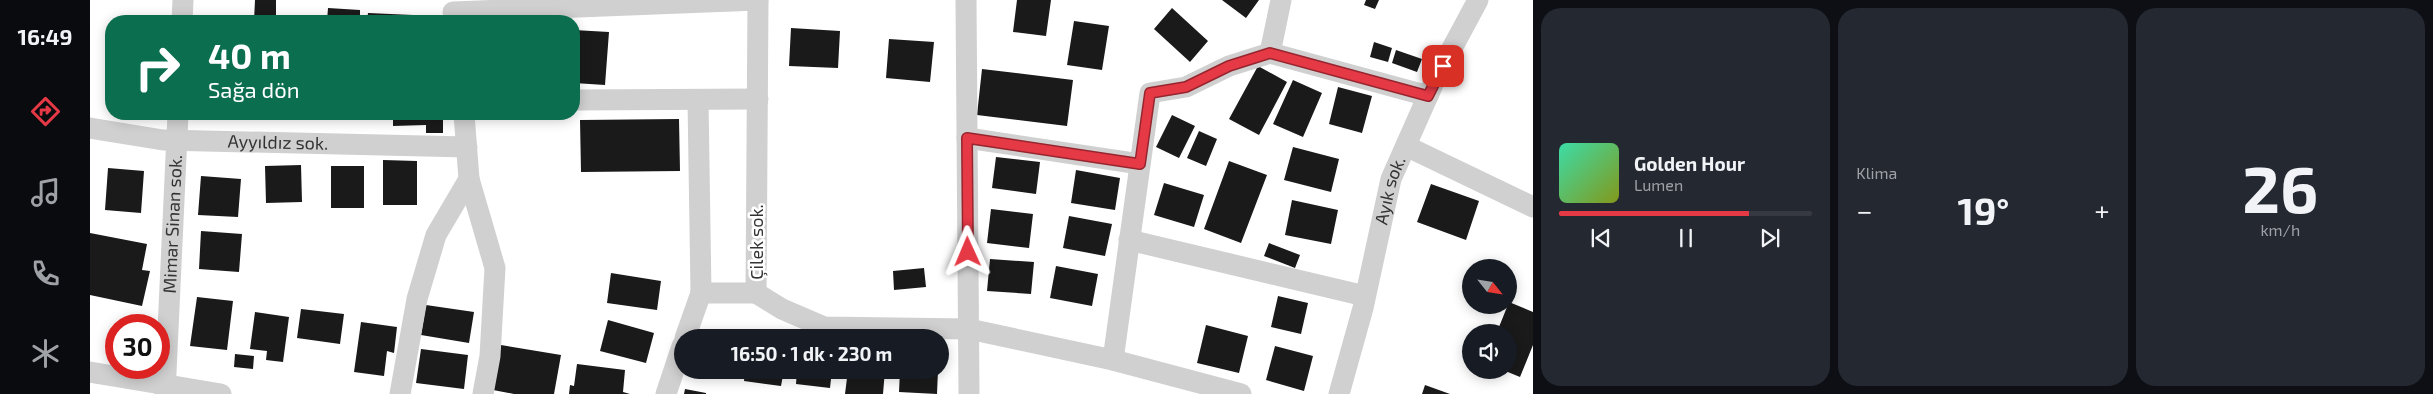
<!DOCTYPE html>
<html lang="tr">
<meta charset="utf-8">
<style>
body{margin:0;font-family:"Exo 2",sans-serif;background:#242831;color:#f1f3f6;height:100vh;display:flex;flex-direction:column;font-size:19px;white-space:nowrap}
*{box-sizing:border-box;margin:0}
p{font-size:16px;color:#9ea1a6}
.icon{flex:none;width:28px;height:28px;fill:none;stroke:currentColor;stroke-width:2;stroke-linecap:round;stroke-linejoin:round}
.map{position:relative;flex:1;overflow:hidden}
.details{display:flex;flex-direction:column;gap:8px;padding:8px;background:#0d0f14;width:900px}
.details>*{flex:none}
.guide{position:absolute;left:15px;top:15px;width:475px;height:105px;border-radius:20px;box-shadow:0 2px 12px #0003;background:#0b6e4f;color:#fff;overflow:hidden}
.needle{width:32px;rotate:120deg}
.buttons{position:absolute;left:1372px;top:259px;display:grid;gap:10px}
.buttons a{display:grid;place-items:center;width:55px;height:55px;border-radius:50%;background:#171b24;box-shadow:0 2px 12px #0003;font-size:25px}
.speed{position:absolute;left:15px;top:314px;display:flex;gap:10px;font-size:25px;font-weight:700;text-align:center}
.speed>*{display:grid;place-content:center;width:65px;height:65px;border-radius:50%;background:#171b24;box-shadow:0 2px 12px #0003;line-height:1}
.speed .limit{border:8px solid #d22;background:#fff;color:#111}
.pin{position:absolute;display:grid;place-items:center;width:42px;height:42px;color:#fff;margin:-21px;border-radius:10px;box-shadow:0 2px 8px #0006}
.me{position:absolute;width:55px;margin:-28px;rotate:359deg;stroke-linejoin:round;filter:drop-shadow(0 0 4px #0008)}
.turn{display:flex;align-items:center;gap:18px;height:105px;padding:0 20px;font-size:22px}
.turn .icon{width:65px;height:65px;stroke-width:2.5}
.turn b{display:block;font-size:35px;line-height:42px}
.big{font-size:38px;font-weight:700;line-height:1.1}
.details .tile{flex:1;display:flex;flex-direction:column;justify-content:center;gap:8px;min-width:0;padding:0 18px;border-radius:20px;background:#242831}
.details .dial{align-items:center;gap:0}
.dial b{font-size:65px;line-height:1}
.song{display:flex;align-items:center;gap:15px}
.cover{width:60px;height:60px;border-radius:8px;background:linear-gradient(135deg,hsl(160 70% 55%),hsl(70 70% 35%))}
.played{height:5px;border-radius:2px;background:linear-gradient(90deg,#e63946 75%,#363941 75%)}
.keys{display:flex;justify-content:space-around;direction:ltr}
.heat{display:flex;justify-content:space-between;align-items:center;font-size:28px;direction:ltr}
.details .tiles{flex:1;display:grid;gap:8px;grid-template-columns:repeat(3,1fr)}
.trip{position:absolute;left:584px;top:329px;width:275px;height:50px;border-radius:25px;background:#171b24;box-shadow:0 2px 12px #0003;font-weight:700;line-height:50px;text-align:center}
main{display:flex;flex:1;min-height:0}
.menu{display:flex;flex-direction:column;width:90px;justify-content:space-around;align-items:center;background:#090b0e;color:#9ea1a6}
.menu .icon{width:35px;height:35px}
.menu .selected{color:#e63946}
.menu b{font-size:22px;color:#f1f3f6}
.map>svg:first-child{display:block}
</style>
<main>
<nav class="menu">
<b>16:49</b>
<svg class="icon selected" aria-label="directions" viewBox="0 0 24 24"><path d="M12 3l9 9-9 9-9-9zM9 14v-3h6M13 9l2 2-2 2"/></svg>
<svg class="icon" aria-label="music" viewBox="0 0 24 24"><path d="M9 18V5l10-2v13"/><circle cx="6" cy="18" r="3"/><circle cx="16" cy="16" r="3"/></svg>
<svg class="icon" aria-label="phone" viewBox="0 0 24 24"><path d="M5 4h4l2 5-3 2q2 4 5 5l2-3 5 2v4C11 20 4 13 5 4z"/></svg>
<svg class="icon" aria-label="climate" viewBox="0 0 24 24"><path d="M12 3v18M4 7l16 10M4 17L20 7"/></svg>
</nav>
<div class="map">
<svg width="1443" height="394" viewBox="0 0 1443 394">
<rect width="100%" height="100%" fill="#fff"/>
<path fill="#1a1a1a" d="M165 0H186V21H164Z
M927 0H961L956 36 923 32Z
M1132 0H1169L1156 18Z
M1276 0H1289L1285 9 1274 5Z
M238 8 270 10V21H237Z
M1082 8 1118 41 1100 62 1064 29Z
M278 13 323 15 322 21H277Z
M117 16 161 18V21H117Z
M984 21 1019 26 1012 70 977 65Z
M701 28 750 31 748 68 699 66Z
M484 30 519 32 515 85 484 83Z
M799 39 844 42 840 82 796 78Z
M1284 42 1302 48 1298 62 1280 57Z
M1306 50 1332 59 1327 72 1302 63Z
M1168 66 1197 82 1169 135 1139 119Z
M892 69 983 80 977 126 887 115Z
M1203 80 1232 93 1213 137 1183 124Z
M1248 87 1282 96 1272 133 1239 124Z
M303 114H353V133H336V125L303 126Z
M1082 115 1105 126 1089 158 1066 147Z
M589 119 590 171 491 172 490 120Z
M1109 131 1127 139 1116 166 1097 158Z
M1203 147 1249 159 1241 192 1194 180Z
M906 157 950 162 946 194 902 188Z
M293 160 327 161V205H293Z
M1139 161 1177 175 1151 243 1114 229Z
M211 165 212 202 176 203 175 166Z
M241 166H274V208H241Z
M18 168 54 171 51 213 15 210Z
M986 170 1030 178 1025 210 981 203Z
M111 176 151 179 148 217 108 215Z
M1074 183 1114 195 1104 227 1064 215Z
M1341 184 1389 201 1376 240 1327 222Z
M1202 200 1248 210 1241 244 1195 235Z
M901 209 943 214 939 248 897 243Z
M979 216 1022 224 1015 256 973 248Z
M111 231 152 234 149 272 109 269Z
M0 233 57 244 52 270 60 271 52 306 0 295Z
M1179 243 1210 255 1205 268 1174 256Z
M900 259 944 262 941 294 897 291Z
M966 266 1008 274 1002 306 960 298Z
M834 268 836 287 804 290 803 271Z
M521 273 571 281 567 310 517 303Z
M1188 296 1218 303 1211 334 1181 327Z
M107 297 143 301 137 350 100 346Z
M1419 302 1443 312V345L1430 377 1413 370H1419V332H1407Z
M336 305 384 312 379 343 331 335Z
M211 309 254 314 250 344 207 338Z
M165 312 199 317 193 362 176 360 177 351 160 349Z
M518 320 564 333 556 363 510 351Z
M271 322 307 327 304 353 297 351 294 376 264 372Z
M1116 325 1158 336 1149 373 1107 363Z
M411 345 471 355 464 394H424L403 390Z
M1185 346 1223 356 1214 391 1176 380Z
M331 349 378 355 374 389 326 383Z
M145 354 164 356 163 369 144 367Z
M487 364 535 370 533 392 540 394H479L480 385 484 386Z
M655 370H694L691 386 654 381Z
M707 370H742L740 388 706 384Z
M758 370H795L793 394H755Z
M810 370H848L847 394 809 392Z
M1335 385 1360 394H1332Z
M595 389 616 393V394H594Z"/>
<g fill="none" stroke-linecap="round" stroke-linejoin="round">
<g stroke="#d0d0d0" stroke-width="21">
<path d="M668 0 666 293 692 309 734 327 879 329 1023 360 1060 93 1096 87 1139 66 1180 53 1191 0"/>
<path d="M876 0 879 394"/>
<path d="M363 12 668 0"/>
<path d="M92 21 93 0"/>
<path d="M1180 53 1338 96"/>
<path d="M484 100 668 99"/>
<path d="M608 100 611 293H666"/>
<path d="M374 114 379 179 405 268 400 356 393 394"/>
<path id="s1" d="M0 128 73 140 377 147"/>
<path d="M877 138 1050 164"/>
<path d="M1316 146 1443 207"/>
<path d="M1039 240 1275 296"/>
<path d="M595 338 611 293"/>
<path d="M1023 360 1151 394"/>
<path d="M0 372 131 394"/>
<path id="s2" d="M75 394 88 114"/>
<path d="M310 394 327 299 346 235 379 179"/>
<path d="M576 394 592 346"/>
<path id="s3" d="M1249 394 1273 308 1301 179 1344 82 1388 0"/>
</g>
</g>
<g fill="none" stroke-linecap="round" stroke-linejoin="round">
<defs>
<path id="route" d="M878 252 877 138 1050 164 1060 93 1096 87 1139 66 1180 53 1338 96 1353 66"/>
</defs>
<use href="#route" stroke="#96252e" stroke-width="12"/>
<use href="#route" stroke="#e63946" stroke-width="9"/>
</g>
<g text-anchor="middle" stroke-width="5" stroke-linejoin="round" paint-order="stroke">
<g font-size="18" fill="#333" stroke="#fff">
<text dy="6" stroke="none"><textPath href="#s1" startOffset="189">Ayyıldız sok.</textPath></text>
<text dy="6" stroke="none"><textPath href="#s3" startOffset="210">Ayık sok.</textPath></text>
<text dy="6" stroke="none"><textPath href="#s2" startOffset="170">Mimar Sinan sok.</textPath></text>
<text transform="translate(667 242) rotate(-90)" y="6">Çilek sok.</text>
</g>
</g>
</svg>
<div class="buttons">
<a><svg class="needle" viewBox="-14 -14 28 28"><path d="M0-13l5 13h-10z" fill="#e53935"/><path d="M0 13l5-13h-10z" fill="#9ea1a6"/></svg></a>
<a><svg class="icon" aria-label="sound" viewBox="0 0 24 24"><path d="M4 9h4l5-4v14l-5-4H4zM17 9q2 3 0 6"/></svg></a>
</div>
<div class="speed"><div class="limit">30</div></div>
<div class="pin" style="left:1353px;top:66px;background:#d93025"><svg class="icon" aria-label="arrive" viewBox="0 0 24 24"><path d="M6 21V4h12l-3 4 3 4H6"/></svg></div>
<svg class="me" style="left:878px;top:252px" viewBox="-20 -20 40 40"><path d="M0-17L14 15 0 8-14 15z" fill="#e63946" stroke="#fff" stroke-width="4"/></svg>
<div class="trip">16:50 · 1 dk · 230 m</div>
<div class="guide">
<div class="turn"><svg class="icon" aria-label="right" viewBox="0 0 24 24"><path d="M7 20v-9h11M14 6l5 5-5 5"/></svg><div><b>40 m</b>Sağa dön</div></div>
</div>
</div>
<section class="details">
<div class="tiles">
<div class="tile">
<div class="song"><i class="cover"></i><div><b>Golden Hour</b><p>Lumen</p></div></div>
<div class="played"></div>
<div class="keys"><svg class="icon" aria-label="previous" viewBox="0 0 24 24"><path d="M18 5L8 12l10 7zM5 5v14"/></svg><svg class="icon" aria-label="pause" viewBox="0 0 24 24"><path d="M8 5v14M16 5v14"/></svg><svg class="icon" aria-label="next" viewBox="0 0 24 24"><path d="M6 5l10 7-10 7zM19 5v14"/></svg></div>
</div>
<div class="tile"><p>Klima</p>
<div class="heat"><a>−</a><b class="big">19°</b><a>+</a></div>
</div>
<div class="tile dial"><b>26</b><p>km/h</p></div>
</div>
</section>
</main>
